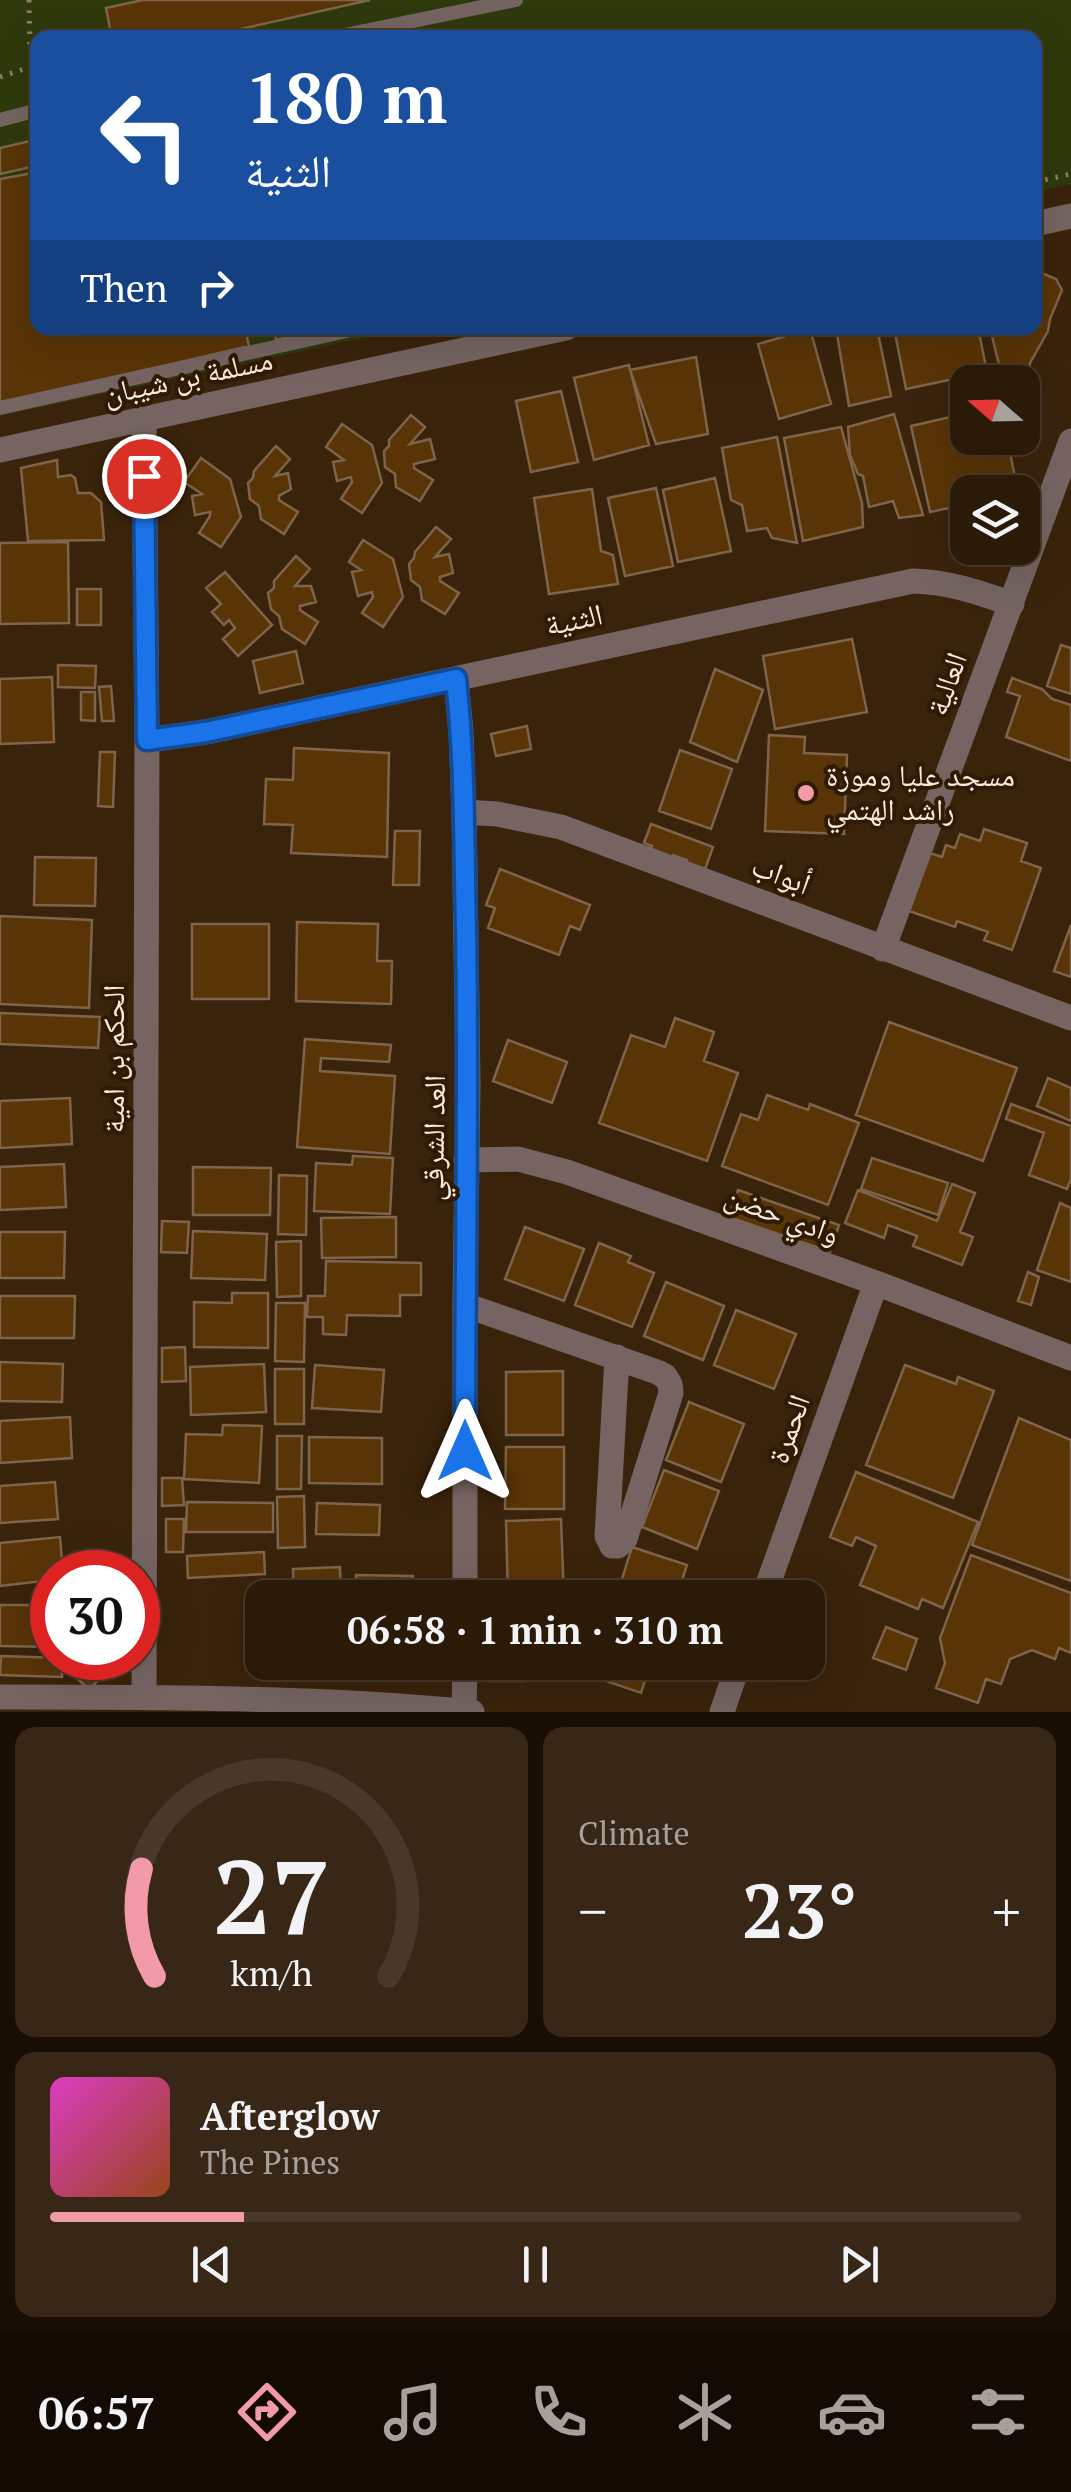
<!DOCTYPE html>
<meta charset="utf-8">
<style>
body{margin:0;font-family:"PT Serif","Noto Naskh Arabic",serif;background:#382716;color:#f1f3f6;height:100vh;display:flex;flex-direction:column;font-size:38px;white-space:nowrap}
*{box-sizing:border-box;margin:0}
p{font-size:32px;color:#a6a19c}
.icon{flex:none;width:55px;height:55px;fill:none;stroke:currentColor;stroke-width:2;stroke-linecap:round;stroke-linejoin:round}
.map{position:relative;height:1712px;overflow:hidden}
.panel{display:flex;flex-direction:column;gap:15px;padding:15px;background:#180e04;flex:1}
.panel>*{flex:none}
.banner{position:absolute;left:30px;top:30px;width:1012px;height:305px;border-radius:20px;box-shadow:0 10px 40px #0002,0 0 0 2px #483829;background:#1a4fa0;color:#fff;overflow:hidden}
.needle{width:65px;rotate:290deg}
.controls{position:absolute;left:950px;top:365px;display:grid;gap:20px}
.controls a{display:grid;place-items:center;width:90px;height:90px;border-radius:20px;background:#2c1a08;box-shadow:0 10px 40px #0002,0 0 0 2px #483829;font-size:50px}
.speed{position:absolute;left:30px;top:1550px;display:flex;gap:20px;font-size:50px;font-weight:700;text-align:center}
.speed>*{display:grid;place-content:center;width:130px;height:130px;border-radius:50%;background:#2c1a08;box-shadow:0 10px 40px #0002,0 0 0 2px #483829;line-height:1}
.speed .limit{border:15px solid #d22;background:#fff;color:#111}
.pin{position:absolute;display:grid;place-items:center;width:85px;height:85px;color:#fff;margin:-42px;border:5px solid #fff;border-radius:50%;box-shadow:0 2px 10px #0007}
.me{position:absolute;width:110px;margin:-55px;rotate:0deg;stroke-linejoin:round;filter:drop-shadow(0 0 8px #0008)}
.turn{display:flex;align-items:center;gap:35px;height:210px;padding:0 50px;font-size:45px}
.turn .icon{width:130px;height:130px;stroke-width:2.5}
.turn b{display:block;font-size:70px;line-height:85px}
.then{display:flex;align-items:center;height:95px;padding:0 50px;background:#0003;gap:20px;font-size:38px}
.big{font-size:75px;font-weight:700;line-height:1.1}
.panel .tile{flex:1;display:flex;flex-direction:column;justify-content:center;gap:15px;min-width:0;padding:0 35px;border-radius:20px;background:#382716}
.panel .dial{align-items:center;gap:0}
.dial svg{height:260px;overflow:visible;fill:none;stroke:#483829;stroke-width:7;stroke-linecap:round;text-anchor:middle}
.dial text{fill:#f1f3f6;stroke:none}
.song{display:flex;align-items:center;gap:30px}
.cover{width:120px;height:120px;border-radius:15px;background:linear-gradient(135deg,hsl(310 70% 55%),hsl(20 70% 35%))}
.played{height:10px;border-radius:5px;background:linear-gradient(90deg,#f39aa8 20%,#483829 20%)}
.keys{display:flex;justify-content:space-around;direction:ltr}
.heat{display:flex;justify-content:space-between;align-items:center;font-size:55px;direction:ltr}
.panel .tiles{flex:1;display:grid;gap:15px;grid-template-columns:1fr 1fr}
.tile:last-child{grid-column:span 2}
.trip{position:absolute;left:245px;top:1580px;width:580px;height:100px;border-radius:20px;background:#2c1a08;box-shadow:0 10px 40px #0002,0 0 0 2px #483829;font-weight:700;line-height:100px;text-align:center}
.tab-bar{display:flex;height:160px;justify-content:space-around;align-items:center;background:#120a03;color:#a6a19c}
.tab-bar .icon{width:70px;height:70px}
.tab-bar .on{color:#f39aa8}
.tab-bar b{font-size:45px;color:#f1f3f6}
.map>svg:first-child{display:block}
</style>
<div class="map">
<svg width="1071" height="1712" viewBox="0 0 1071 1712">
<rect width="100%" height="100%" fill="#3a230b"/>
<path fill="#2e3a0b" d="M0 0H1071V184L1035 192V38H38V328H410L0 416Z"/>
<path fill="#593406" stroke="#7e644b" stroke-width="2.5" d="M143 0H370L201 38H112L106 8Z
M30 141 35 166 0 174V148Z
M38 172V328H245L249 346 0 405V179Z
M1044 274 1056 279 1062 290 1050 319 1048 331 1030 363 1029 378 1003 381 990 328H1035V277Z
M274 328H332L276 340Z
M836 328H877L891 396 849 406Z
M894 328H978L987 372 906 389Z
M810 329 831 404 779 419 758 344Z
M696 357 708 434 656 444 630 370Z
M629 365 649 445 594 460 574 378Z
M561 391 578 462 531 472 516 401Z
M968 413V438H1007L1018 492H968V504L930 512 911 426Z
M894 414 923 515 899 518 893 501 869 507 863 476 858 474 850 455 848 427Z
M411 415 425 427 410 444 430 439 435 459 414 464V468L433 480 420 501 396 487 395 474 385 467 384 451 389 446V440Z
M342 424 372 445 382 483 362 513 341 499 352 482 351 477 337 481 333 462 344 460 326 447Z
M841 427 862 503 863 527 803 541 784 438Z
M777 437 797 543 772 538 767 528 747 531 742 505 731 500 722 448Z
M276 446 290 459 275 476 288 473 291 489 279 496V500L298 512 284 534 261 519 259 506 250 499 248 483 253 478 254 471Z
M201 458 230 479 241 517 221 547 199 533 210 516V512L195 515 192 496 202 494 184 482Z
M57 460 58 477 71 475 75 478 78 493H91L101 502 104 540 28 541 21 468Z
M715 478 731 551 678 562 663 490Z
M656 488 673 566 625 576 608 498Z
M592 489 601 551 613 555 618 584 549 594 534 498Z
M436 527 451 539 435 557 449 554 453 573 440 577V581L459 593 445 614 422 600 420 587 411 580 409 564 414 558 415 552Z
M363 540 393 559 403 597 383 627 362 613 373 597 372 592 358 596 352 572 361 570 349 562Z
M68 542 69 623 0 624V543Z
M296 556 310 569 295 586H311L316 602 300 606V610L318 622 305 644 282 629 279 616 271 609 268 593 274 588V581Z
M225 572 272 625 238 656 223 639 235 628 229 620 224 625 212 612 221 604 206 588Z
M77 589H101V625H77Z
M852 639 867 712 775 729 763 656Z
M1061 645 1071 648V694L1047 686Z
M296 651 303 683 260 693 253 661Z
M58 665 96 666 95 688 58 687Z
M715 669 763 690 737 762 690 742Z
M52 677 54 742 0 744V679Z
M1012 678 1042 689 1052 699 1071 705V761L1006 737 1020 696 1007 692Z
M111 686 114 721H102L99 687Z
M81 692H95V721L81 720Z
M527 726 531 749 496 756 491 734Z
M769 735 805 737 804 753 847 755 844 834 765 831Z
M294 748 389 753 387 857 291 853 293 825 264 824 266 779 293 780Z
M680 750 732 769 711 829 659 811Z
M100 752H115L113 807 98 806Z
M651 824 713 847 702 878 683 871 687 860 673 855 669 866 647 858 652 846 644 843Z
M984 829 1027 843 1021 861 1041 868 1012 950 984 940 988 932 957 921 955 927 909 911 930 853 942 857 946 845 955 848 960 834 980 841Z
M395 831H420L419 885H393Z
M35 857 96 858 95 906 34 905Z
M500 869 590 905 580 930 570 926 559 955 488 928 495 908 486 905Z
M0 916 92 920 89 1008 0 1004Z
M297 922 378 924 377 961H392L391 1004 296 1001Z
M192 924H269V999H192Z
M1071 925V977L1054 971Z
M0 1013 100 1017 98 1048 0 1044Z
M675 1018 714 1032 704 1061 738 1073 707 1161 599 1123 631 1035 665 1047Z
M889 1022 1017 1068 983 1161 856 1115Z
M305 1039 391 1045 389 1062 321 1058 320 1071 395 1076 390 1154 297 1147Z
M508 1040 567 1062 552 1103 493 1081Z
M1048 1078 1071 1088V1121L1037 1106Z
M767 1095 808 1110 810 1104 859 1123 828 1205 722 1166 741 1114 758 1120Z
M70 1098 72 1144 0 1148V1101Z
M1011 1104 1071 1126V1179L1067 1189 1029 1175 1044 1133 1006 1119Z
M353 1156 393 1158 390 1214 314 1211 316 1163 352 1165Z
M872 1158 948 1183 938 1215 861 1189Z
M64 1164 66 1207 0 1210V1167Z
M193 1167 271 1168 270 1215H193Z
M279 1175 307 1176 306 1235 278 1234Z
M952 1184 975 1193 960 1232 973 1237 962 1265 913 1246 917 1236 888 1225 884 1238 845 1223 858 1190 937 1221Z
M738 1190 839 1225 830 1252 729 1217Z
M1060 1203 1071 1208V1282L1037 1270Z
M396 1217V1257L322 1258 321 1218Z
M162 1221 189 1222 187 1253 161 1252Z
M525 1227 584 1249 564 1301 505 1279Z
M193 1231 267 1234 265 1280 191 1278Z
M0 1232H65L64 1278H0Z
M301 1241V1296L277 1297 276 1242Z
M599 1243 631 1256 628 1262 654 1273 632 1327 575 1305Z
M326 1261 421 1263V1295H400V1316L347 1315 346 1335 323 1334V1317H307L308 1296H325Z
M1028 1272 1039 1277 1031 1305 1018 1301Z
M666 1282 724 1306 703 1360 644 1336Z
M232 1293H268V1348L194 1347V1302L232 1303Z
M0 1296H75L74 1338H0Z
M276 1303H305L304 1362 275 1361Z
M736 1310 796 1334 774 1389 714 1365Z
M185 1347 186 1381 162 1382V1348Z
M0 1362 63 1364 62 1402 0 1401Z
M264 1364 266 1412 191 1415 190 1367Z
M315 1365 384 1370 381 1412 312 1408Z
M905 1365 956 1384 958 1377 994 1391 953 1498 866 1465Z
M275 1369H304V1424H275Z
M563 1371V1435H506V1372Z
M689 1402 744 1424 721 1482 666 1460Z
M70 1417 72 1458 0 1463V1421Z
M1019 1418 1071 1440V1581L972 1545Z
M223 1425 262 1426 259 1483 184 1479 186 1434 222 1435Z
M277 1436H302L301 1489H277Z
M309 1437 382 1438V1484L309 1483Z
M506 1447H564V1509H505Z
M664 1470 719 1491 697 1549 642 1527Z
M856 1472 978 1522 943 1608 922 1599 918 1609 860 1585 876 1546 856 1537 852 1546 830 1537Z
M162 1478H182L184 1505 162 1506Z
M55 1482 58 1519 0 1523V1486Z
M304 1496 305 1547 278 1548 277 1497Z
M187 1502 273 1503V1532H186Z
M317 1503 380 1505 379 1535 316 1534Z
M166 1519H184L183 1552H166Z
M561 1519 564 1598H508L506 1521Z
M60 1537 63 1572H52V1580L0 1586V1543Z
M632 1547 687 1565 676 1598H616Z
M264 1552 265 1574 188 1578 187 1556Z
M971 1555 1071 1593V1653L1059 1648 1055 1659 1032 1650 1010 1659 1001 1684 986 1679 978 1703 936 1688 945 1663 940 1638Z
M340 1567 341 1598H294L293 1569Z
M356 1575 413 1576V1598H356Z
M0 1605H52V1647L0 1646Z
M886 1627 917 1639 906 1670 873 1658Z
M1 1656 62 1658V1677L0 1675Z
M96 1658 108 1669 89 1690 77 1678Z
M324 1662H347L346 1678 323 1677Z
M489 1662H524V1681H489Z
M590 1662H651L641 1693 586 1674Z"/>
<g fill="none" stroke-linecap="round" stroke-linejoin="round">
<path stroke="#917d6a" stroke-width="5" stroke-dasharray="2.5 8" stroke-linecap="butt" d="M29 0 30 51 38 90
M0 77 33 66
M1035 182 1071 174"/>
<path stroke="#756462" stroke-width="14" d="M330 38 516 0
M0 120 38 110
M0 408 360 328"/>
<path stroke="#756462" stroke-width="25" d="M1035 224 1071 216
M144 420 147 740 144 1697
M0 450 566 328
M456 679 461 732 464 812 468 1081 465 1305V1598
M147 740 206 732 913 581C949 582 978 592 1012 604
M464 812 497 814 561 827 1071 1018
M883 949 1071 441
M466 1160 518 1159 567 1172 876 1283 1071 1358
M465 1305 657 1372 665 1376 670 1384 671 1393 625 1539 618 1546H612L607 1536 617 1357
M763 1598 876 1283
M0 1697C157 1697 316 1697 472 1712
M464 1711 465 1662
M722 1712 739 1662"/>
</g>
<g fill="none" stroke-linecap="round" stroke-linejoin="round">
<defs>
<path id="route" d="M144 476 147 740 206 732 456 679C465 762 464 845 466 928 469 1103 465 1277 465 1451"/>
</defs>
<use href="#route" stroke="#114b97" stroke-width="25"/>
<use href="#route" stroke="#1a73e8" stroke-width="18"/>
</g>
<circle fill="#f39aa8" stroke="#2f1a03" stroke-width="4" cx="806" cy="793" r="10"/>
<g text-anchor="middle" stroke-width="8" stroke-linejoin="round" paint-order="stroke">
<g font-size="30" fill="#f9eadc" stroke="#2f1a03">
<text transform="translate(188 377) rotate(-12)" y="10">مسلمة بن شيبان</text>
<text transform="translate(574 620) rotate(-12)" y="10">الثنية</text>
<text transform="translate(947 684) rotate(-70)" y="10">العالية</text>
<text transform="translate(781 875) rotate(21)" y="10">أبواب</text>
<text transform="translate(114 1059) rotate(-90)" y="10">الحكم بن امية</text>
<text transform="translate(434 1138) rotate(-89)" y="10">العد الشرقي</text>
<text transform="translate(782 1215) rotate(20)" y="10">وادي حضن</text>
<text transform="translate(789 1429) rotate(-70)" y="10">الحمرة</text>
</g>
<g font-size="30" fill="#f9eadc" stroke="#2f1a03" text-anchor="start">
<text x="826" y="786">مسجد عليا وموزة<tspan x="826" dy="34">راشد الهتمي</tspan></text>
</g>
</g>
</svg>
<div class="controls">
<a><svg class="needle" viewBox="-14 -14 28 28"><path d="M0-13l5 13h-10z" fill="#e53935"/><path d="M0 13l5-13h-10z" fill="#a6a19c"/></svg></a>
<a><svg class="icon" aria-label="layers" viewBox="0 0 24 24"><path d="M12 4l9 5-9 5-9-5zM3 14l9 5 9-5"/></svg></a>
</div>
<div class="speed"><div class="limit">30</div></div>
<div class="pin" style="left:144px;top:476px;background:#d93025"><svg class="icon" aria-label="arrive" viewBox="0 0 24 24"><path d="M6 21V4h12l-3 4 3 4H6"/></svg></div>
<svg class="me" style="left:465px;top:1451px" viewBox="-20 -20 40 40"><path d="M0-17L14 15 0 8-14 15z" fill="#1a73e8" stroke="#fff" stroke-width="4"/></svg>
<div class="trip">06:58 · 1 min · 310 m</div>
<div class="banner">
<div class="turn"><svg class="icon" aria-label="left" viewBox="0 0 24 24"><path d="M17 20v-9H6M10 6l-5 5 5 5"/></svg><div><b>180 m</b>الثنية</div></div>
<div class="then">Then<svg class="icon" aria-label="right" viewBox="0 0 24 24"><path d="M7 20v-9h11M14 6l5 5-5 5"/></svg></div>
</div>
</div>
<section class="panel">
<div class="tiles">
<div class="tile dial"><svg viewBox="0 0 100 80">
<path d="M14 69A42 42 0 1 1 86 69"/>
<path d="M14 69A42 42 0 0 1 10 36" stroke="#f39aa8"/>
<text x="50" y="56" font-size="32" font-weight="700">27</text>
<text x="50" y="72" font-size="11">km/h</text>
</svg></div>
<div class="tile"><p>Climate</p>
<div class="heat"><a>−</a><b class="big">23°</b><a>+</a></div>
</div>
<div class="tile">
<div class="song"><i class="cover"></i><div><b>Afterglow</b><p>The Pines</p></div></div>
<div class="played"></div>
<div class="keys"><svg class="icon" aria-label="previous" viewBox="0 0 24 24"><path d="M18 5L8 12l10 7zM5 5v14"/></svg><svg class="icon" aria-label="pause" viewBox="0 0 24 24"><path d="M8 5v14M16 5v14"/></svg><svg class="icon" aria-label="next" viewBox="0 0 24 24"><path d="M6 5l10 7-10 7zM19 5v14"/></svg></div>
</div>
</div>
</section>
<nav class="tab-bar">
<b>06:57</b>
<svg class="icon on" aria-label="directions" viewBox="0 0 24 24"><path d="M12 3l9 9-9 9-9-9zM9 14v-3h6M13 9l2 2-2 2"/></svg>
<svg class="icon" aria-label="music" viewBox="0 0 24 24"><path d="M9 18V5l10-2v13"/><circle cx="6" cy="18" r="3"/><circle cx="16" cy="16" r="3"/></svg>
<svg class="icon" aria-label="phone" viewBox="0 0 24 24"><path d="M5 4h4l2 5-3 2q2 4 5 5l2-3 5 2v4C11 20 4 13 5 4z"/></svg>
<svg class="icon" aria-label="climate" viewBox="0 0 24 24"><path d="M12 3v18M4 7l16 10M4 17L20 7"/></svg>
<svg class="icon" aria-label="car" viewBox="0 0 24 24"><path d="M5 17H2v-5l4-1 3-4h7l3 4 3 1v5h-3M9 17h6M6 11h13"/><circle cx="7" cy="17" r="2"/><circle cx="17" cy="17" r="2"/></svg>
<svg class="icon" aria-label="filters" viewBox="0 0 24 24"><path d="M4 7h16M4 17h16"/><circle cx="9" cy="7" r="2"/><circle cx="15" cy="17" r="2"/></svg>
</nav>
